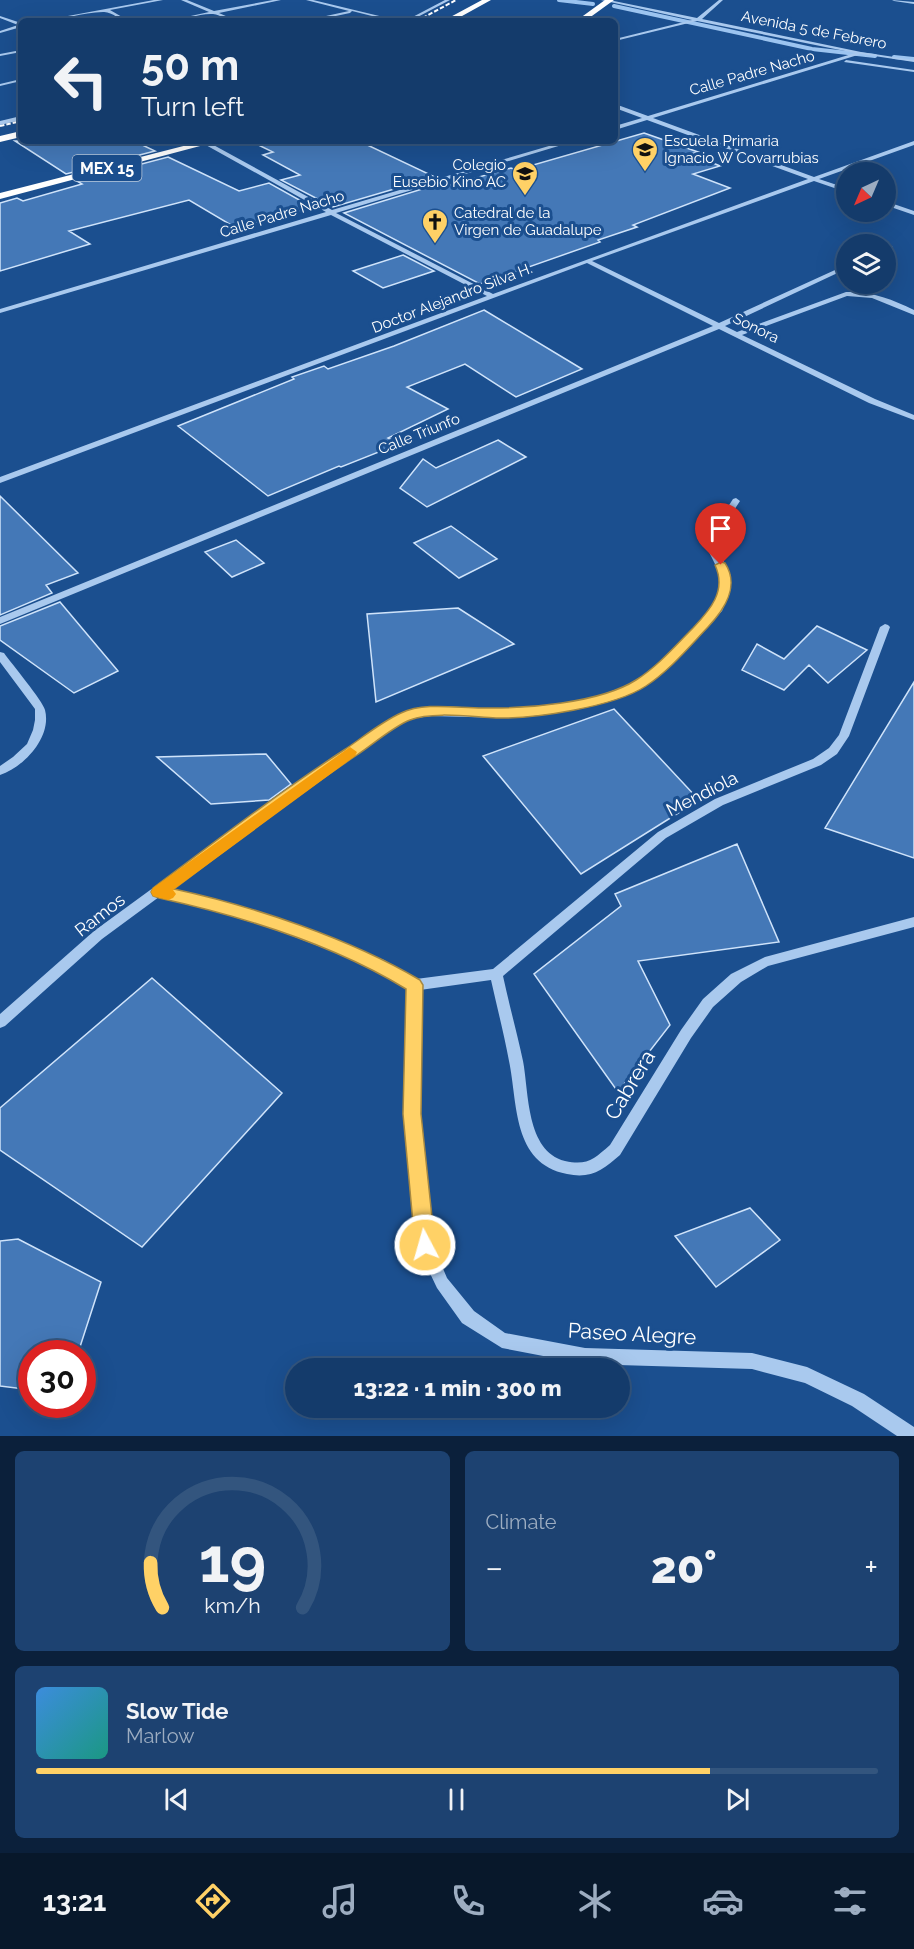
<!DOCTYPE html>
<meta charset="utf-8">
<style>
body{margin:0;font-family:Raleway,sans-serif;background:#1d4271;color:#f1f3f6;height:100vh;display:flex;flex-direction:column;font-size:22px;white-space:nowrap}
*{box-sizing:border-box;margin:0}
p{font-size:20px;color:#9dadc1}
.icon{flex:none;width:33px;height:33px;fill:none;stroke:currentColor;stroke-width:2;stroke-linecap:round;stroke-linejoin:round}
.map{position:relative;height:1436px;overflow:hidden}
.panel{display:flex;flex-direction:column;gap:15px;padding:15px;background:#0b203b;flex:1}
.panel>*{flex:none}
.hud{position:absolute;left:18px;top:18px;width:600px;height:126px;border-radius:9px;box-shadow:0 6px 24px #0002,0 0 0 2px #33557e;background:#143b6b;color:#f1f3f6;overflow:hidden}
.needle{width:39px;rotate:224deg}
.fabs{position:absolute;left:836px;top:162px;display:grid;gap:12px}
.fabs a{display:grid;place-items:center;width:60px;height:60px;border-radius:50%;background:#143b6b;box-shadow:0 6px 24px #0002,0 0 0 2px #33557e;font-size:30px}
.speed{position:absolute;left:18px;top:1340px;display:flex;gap:12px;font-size:30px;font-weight:700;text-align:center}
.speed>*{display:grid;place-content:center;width:78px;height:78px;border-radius:50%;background:#143b6b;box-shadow:0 6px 24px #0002,0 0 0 2px #33557e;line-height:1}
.speed .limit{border:9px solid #d22;background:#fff;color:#111}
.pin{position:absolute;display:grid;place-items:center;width:51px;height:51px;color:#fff;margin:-62px -26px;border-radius:50% 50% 50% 0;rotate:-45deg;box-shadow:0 0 6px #0007}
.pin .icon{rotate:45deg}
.me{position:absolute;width:66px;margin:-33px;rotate:354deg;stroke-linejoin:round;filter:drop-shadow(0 0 4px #0008)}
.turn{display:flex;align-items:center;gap:21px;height:126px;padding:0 24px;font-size:27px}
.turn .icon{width:78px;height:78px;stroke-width:2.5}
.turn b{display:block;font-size:42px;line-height:51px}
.big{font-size:45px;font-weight:800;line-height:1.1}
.panel .tile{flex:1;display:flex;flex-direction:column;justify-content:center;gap:9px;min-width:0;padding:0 21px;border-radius:9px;background:#1d4271}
.panel .dial{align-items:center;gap:0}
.dial svg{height:156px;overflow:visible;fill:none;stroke:#33557e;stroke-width:7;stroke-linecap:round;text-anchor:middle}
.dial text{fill:#f1f3f6;stroke:none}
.song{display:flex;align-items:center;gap:18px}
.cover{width:72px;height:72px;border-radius:9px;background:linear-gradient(135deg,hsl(210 70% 55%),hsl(170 70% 35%))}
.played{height:6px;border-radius:3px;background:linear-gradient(90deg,#ffd166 80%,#33557e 80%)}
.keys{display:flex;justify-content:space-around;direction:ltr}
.heat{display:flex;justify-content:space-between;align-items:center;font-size:33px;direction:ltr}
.panel .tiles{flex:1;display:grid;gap:15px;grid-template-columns:1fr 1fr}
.tile:last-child{grid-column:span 2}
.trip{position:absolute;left:285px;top:1358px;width:345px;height:60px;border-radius:30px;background:#143b6b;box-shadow:0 6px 24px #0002,0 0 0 2px #33557e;font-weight:800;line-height:60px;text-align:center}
.dock{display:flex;height:96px;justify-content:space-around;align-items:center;background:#08182b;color:#9dadc1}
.dock .icon{width:42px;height:42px}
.dock .current{color:#ffd166}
.dock b{font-size:27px;color:#f1f3f6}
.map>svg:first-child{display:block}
</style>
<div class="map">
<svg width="914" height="1436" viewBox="0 0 914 1436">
<rect width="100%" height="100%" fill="#1b4f8f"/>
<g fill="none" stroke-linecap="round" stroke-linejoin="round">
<path stroke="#9cc4f0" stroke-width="4" d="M559 0 593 4
M614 6 812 49 875 56
M894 57 914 59"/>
</g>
<path fill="#4478b7" stroke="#cfe3fa" stroke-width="1.5" d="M644 133 698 152 691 154 720 166 693 174 730 188 633 225 637 227 598 240 600 242 480 284 344 213 445 182 451 185 511 168 516 170Z
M15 141H134L155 151 66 174Z
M250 141H359L435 177 333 207 281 180 300 175 263 155 273 152Z
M168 157 239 191 269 183 312 207 236 228 189 200 69 231 90 244 0 271V203L17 198 23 201 82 184 77 181Z
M403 255 434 271 383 288 353 271Z
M484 310 582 369 516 397 465 364 407 387 448 409 388 438 399 444 341 467 339 466 268 496 178 426 294 379 292 377 324 366 328 369 394 346Z
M498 440 526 457 427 507 400 488 423 459 436 468Z
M0 496 78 573 46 585 52 593 0 615Z
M451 526 497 559 459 578 414 543Z
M236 540 264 563 232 577 205 552Z
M60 602 118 671 74 693 0 640V626Z
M458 608 514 644 376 702 367 614Z
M817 626 867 650 828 683 809 665 784 690 742 670 757 644 784 659Z
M914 682V858L825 828Z
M614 709 699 800 581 874 483 756Z
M266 754 291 784 269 800 211 804 157 757Z
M737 844 779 942 638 961 670 1025 618 1092 534 974 621 906 615 894Z
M152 978 282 1093 142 1247 0 1150V1108Z
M750 1208 780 1240 716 1287 675 1236Z
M18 1239 101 1282 78 1353H32V1390L0 1386V1241Z"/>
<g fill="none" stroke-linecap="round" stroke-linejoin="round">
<path fill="#a9c9ee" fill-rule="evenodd" d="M154 0H163L110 10 129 21C119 21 112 11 103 12 82 12 62 21 41 21Z
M181 0H187L214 11 273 0H281L219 13 237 21C228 21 221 15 213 14 200 13 182 21 168 21L209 12Z
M306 0H313L400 21H392L352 11 350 13 312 21H303L349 11Z
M445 0H450L410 21H405Z
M601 0H609L697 18 719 0H723L702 19 861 52 914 60V62L861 54 653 118 814 177 914 141V145L819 179 846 188V192L814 181 592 261 719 323 846 265V269L725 326 737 332 846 292C871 291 892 299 914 310V315L872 298 847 296 742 335 875 399 914 415V420L869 403 719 329 0 624V617L713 326 587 263 0 483V477L487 296 331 215 0 313V309L326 212 204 144V142H208L332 210 566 141H575L336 213 493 294 808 179 647 120 615 130V126L642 118 615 108V104L648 116 855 53 697 21 615 41V39L692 20Z
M892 0 914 2V4L894 1Z
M0 16 21 23V27L0 33V31L18 25 0 18Z
M21 50V52L0 56V54Z
M846 60 914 70V72L844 62Z
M21 79V81L0 86V84Z
M21 116V120L0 125V121Z
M885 201 914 211V215L885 205Z
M891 246 893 247V249L885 252V248Z
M736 498 740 501 719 533 717 541 718 550 731 576 730 591 722 611 671 664 644 686 602 702 562 712 505 718 431 716 409 719 321 777 169 889 218 900 295 926 384 960 416 979 493 969 658 832 715 799 813 759 829 748 839 735 880 627 885 624 888 625 890 627 849 736 837 754 821 765 723 805 666 838 503 976C509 1004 517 1033 523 1061 529 1092 526 1151 565 1161 587 1166 594 1159 610 1145L681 1030 703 999 731 974 765 957 914 917V927L768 966 741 982 713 1007 691 1038 620 1155C603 1170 591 1179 567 1174 512 1163 518 1104 509 1061 504 1034 497 1007 491 980L420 990 419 1114 433 1245 447 1278 474 1311 505 1333 585 1348 752 1353 807 1367 864 1394 914 1427V1436H897L852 1406 805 1383 752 1369 585 1364 502 1348 462 1323 437 1288 417 1246 405 1114 408 988 376 968 287 934 217 910 159 897 102 939 5 1026 0 1028V1014L94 931 313 771 402 713 431 708 505 710 562 704 596 697 636 682 663 660 713 610 720 591 721 576 708 550 709 541 711 533 733 499Z
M0 652 4 653C11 663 43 701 45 710 52 737 24 767 0 775V766L13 757 27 744 33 730 35 720V709L0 662Z"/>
<path fill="#fff" fill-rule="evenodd" d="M482 0H491L453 21H443Z
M605 0H614L585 21H576Z
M21 131V137L0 142V136Z
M203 141H219L0 199V193Z"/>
<path stroke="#fff" stroke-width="2" stroke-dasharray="4.5 2" stroke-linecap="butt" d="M417 21 456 0
M0 126 21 121"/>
</g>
<path fill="#ffd166" stroke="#a68842" stroke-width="1.5" d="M721 562 725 563C740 586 725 609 708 627 689 647 670 670 646 686 614 707 534 719 496 718 472 717 433 711 410 720 394 726 372 745 357 755 294 797 234 844 174 889 253 906 351 939 420 980L423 985 421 1114 435 1245 432 1252 425 1255 418 1252 415 1245 403 1114 406 989C334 945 241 916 159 898L153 896 151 892 153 888C216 841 278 793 344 750 362 738 381 722 401 713 424 702 457 708 482 708 525 709 600 703 636 680 658 666 675 646 693 628 710 610 727 591 715 565Z"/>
<path fill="#f59e0b" d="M350 747 357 752 355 756 173 890 176 894 173 898 168 900 153 896 151 892 153 888Z"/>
<defs>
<symbol id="school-pin" viewBox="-11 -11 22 30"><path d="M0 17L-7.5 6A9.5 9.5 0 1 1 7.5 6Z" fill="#ffd166" stroke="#1b4f8f"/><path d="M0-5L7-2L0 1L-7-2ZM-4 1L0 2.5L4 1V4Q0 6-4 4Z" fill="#111"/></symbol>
<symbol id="church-pin" viewBox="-11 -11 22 30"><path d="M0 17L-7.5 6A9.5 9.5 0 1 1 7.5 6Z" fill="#ffd166" stroke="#1b4f8f"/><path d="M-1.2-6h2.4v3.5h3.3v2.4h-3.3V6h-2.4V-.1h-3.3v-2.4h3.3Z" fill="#111"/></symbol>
</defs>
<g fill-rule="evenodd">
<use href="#school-pin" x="630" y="135" width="30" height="40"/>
<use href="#school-pin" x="510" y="159" width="30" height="40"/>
<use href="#church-pin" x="420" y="207" width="30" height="40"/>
</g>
<g text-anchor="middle" stroke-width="6" stroke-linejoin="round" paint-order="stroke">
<g font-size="15" fill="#fff" stroke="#1b4f8f">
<text transform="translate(814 30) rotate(11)" y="5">Avenida 5 de Febrero</text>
<text transform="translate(752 73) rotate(-16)" y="5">Calle Padre Nacho</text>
<text transform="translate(282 214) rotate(-17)" y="5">Calle Padre Nacho</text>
<text transform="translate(452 298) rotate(-21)" y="5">Doctor Alejandro Silva H.</text>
<text transform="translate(756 328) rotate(26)" y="5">Sonora</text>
<text transform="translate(419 434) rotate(-22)" y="5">Calle Triunfo</text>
</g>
<g font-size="15" fill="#fff" stroke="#1b4f8f" text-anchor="start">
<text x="664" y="146">Escuela Primaria<tspan x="664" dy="17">Ignacio W Covarrubias</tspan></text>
<text x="506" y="170" text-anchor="end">Colegio<tspan x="506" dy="17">Eusebio Kino AC</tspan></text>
<text x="454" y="218">Catedral de la<tspan x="454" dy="17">Virgen de Guadalupe</tspan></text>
</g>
<rect fill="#1b4f8f" stroke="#bbcadd" stroke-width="1.5" x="72.5" y="155" width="69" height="26" rx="4.5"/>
<g font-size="16" font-weight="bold" fill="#fff">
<text x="107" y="174">MEX 15</text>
</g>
<g font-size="18" fill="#fff" stroke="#1b4f8f">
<text transform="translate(702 794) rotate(-27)" y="6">Mendiola</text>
<text transform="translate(100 915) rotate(-38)" y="6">Ramos</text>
</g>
<g font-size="21" fill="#fff" stroke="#1b4f8f">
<text transform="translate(630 1085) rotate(-59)" y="7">Cabrera</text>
<text transform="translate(632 1334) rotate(3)" y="7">Paseo Alegre</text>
</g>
</g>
</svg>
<div class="fabs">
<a><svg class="needle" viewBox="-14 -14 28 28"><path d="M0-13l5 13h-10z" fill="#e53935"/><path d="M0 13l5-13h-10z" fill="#9dadc1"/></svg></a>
<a><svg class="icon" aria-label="layers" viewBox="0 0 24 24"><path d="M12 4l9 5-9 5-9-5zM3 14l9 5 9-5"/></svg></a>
</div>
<div class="speed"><div class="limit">30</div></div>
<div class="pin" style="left:721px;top:565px;background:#d93025"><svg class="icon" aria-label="arrive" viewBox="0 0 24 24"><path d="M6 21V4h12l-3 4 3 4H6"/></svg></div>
<svg class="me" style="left:425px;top:1245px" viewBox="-20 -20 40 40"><circle r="17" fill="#ffd166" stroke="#fff" stroke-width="3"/><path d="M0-11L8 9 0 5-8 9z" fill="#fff"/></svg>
<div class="trip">13:22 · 1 min · 300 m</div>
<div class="hud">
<div class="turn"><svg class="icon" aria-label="left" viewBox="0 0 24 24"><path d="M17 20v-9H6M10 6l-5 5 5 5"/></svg><div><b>50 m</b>Turn left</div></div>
</div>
</div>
<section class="panel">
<div class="tiles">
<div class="tile dial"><svg viewBox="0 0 100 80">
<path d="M14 69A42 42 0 1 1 86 69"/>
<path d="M14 69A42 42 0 0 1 8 46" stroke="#ffd166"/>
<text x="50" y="56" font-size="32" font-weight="700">19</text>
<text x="50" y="72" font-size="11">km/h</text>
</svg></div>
<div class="tile"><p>Climate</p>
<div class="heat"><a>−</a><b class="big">20°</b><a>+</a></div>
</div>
<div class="tile">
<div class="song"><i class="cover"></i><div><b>Slow Tide</b><p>Marlow</p></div></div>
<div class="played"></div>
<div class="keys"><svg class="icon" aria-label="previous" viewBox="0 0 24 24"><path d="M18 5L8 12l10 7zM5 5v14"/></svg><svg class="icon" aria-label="pause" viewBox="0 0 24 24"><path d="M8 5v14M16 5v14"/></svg><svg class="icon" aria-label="next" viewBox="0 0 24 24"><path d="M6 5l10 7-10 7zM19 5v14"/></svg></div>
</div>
</div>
</section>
<nav class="dock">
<b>13:21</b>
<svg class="icon current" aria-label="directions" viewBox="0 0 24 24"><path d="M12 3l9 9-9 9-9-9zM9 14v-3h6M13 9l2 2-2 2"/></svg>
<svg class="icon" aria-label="music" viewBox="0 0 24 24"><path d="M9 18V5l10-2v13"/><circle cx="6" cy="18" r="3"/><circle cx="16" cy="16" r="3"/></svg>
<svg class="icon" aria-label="phone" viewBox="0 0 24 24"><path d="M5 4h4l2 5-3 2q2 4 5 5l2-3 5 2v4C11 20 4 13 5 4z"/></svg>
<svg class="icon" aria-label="climate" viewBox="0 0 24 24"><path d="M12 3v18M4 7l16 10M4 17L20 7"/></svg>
<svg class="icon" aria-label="car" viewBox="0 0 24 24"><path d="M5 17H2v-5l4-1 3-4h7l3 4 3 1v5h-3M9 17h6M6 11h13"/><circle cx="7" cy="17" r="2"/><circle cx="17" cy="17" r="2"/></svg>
<svg class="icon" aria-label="filters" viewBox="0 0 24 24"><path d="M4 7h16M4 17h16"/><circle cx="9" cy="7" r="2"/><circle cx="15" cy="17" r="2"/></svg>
</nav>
